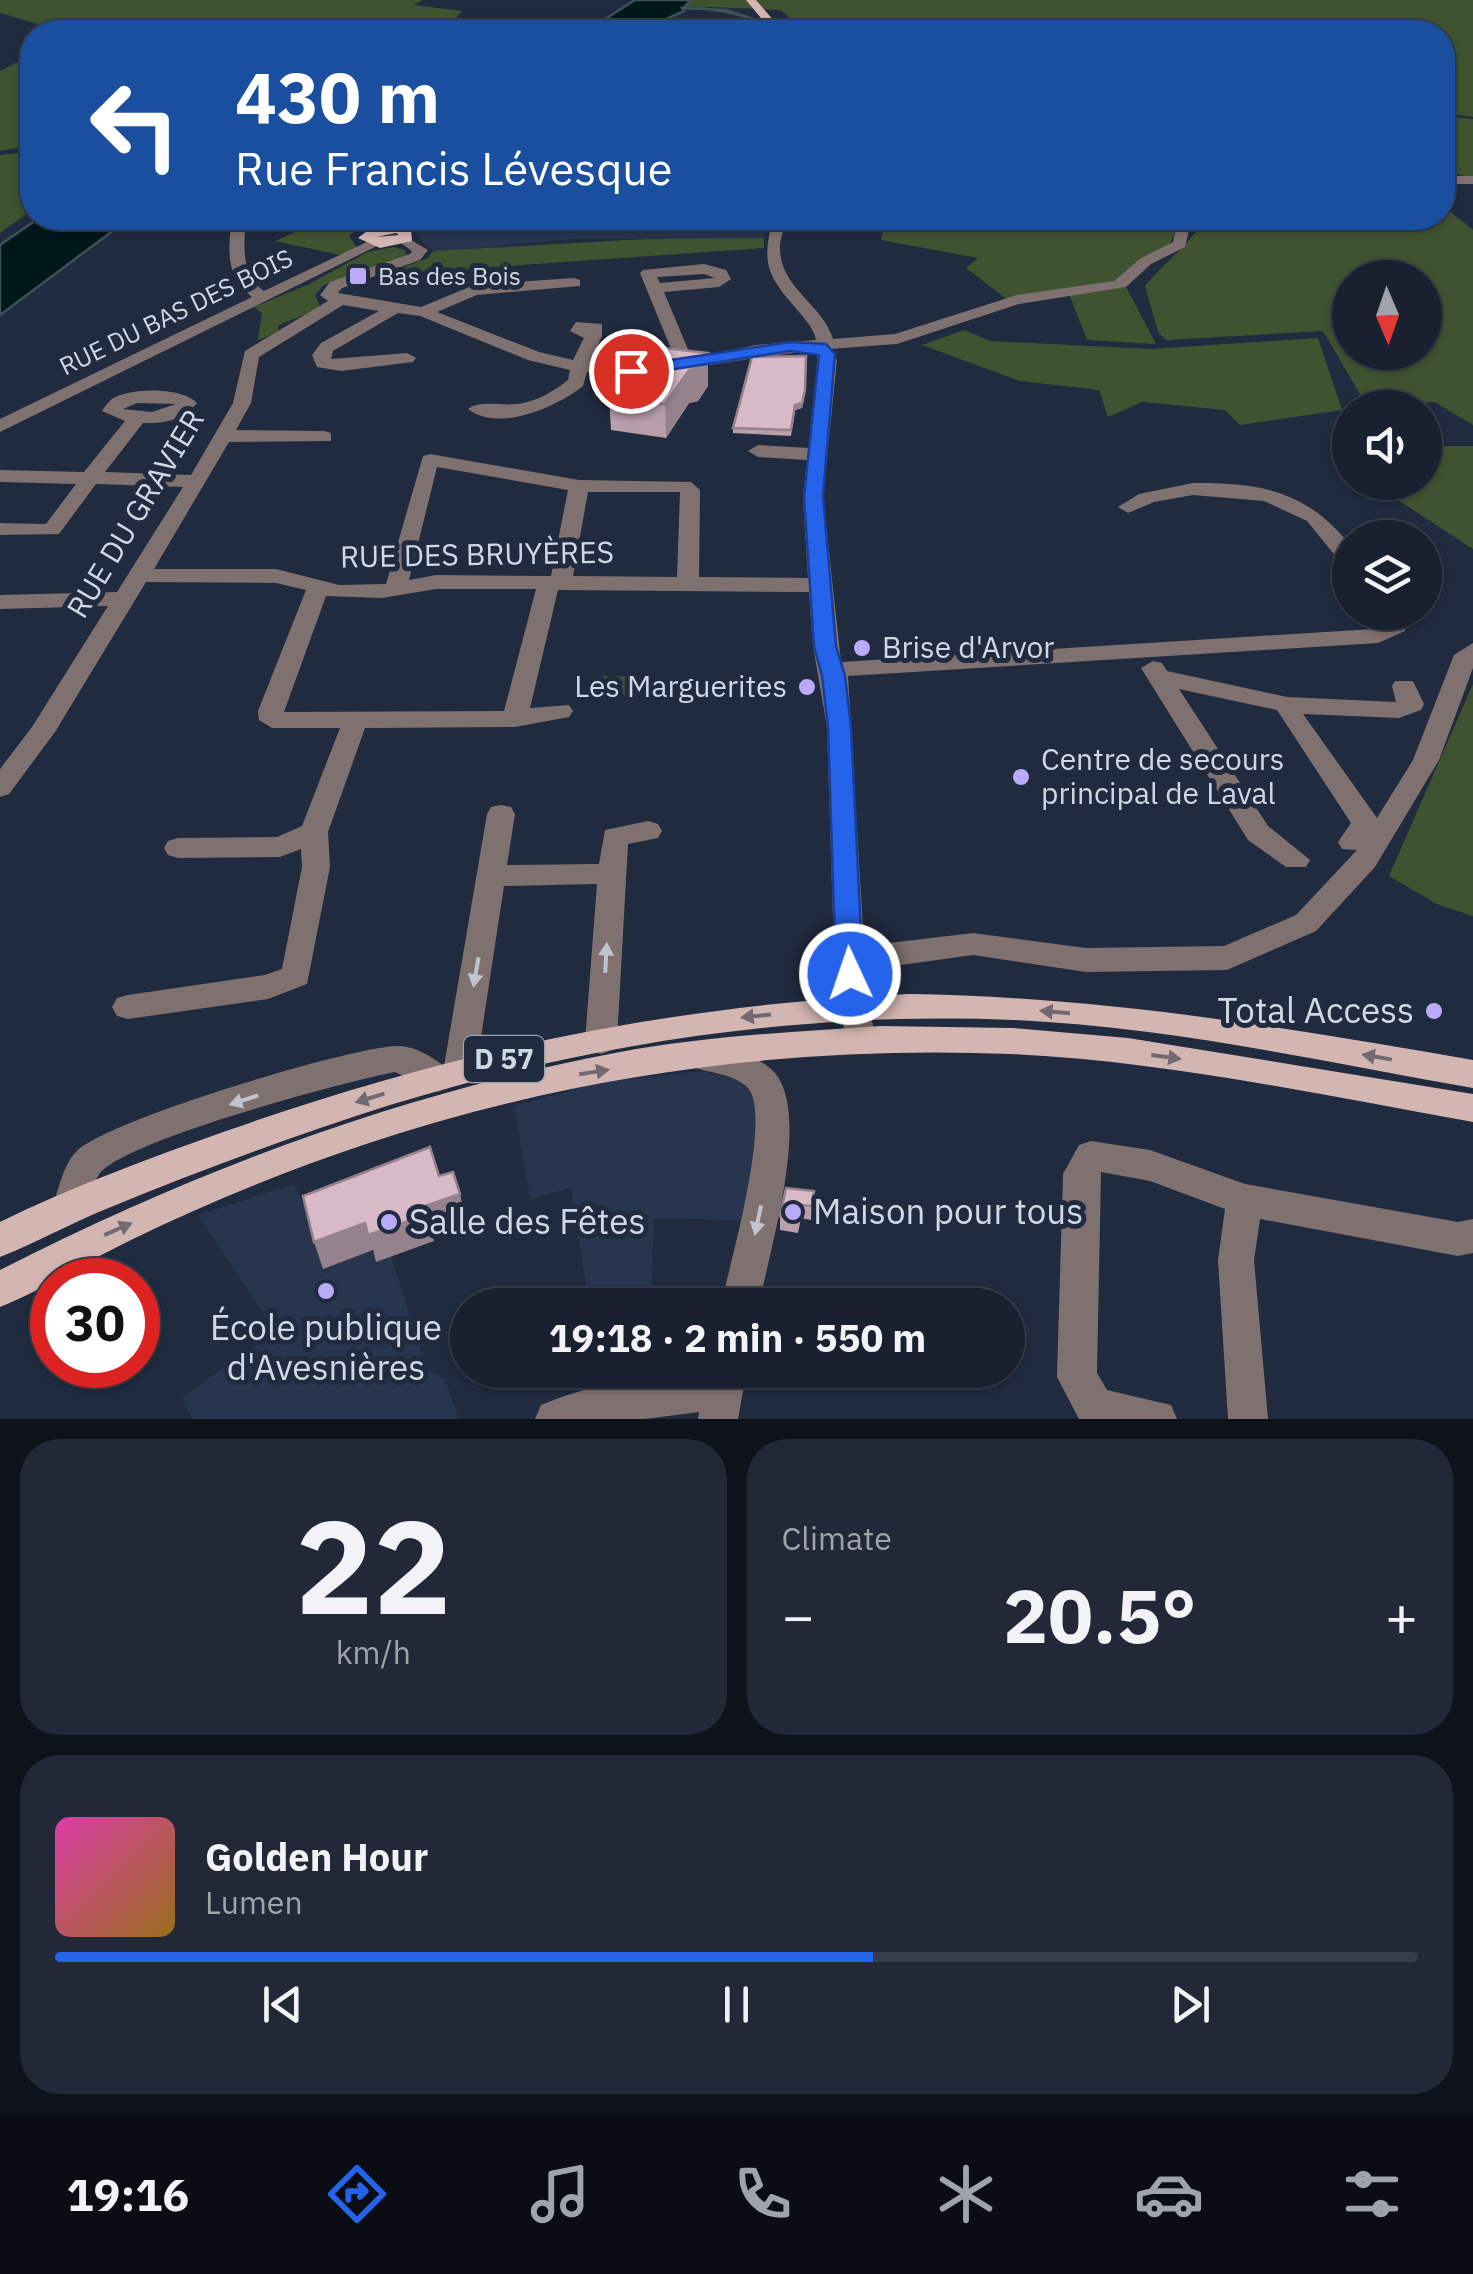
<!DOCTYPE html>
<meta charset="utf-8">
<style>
body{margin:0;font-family:"IBM Plex Sans",sans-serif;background:#222837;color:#f1f3f6;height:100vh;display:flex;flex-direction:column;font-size:38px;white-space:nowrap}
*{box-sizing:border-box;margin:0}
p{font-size:32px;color:#9fa3aa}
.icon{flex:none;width:55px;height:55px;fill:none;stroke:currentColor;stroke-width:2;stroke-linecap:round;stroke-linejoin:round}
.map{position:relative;height:1419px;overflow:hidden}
.side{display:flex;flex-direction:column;gap:20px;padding:20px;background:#0e121a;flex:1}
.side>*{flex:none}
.guide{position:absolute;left:20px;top:20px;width:1435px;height:210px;border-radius:40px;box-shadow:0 2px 8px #0004,0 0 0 2px #373e4b;background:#1a4fa0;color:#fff;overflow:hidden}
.needle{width:65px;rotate:178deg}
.tools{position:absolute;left:1332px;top:260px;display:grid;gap:20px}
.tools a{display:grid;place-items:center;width:110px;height:110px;border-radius:50%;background:#19202f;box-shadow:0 2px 8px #0004,0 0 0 2px #373e4b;font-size:50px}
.speed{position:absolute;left:30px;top:1258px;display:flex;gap:20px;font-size:50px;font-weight:700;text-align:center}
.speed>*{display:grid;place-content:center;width:130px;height:130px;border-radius:50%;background:#19202f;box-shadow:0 2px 8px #0004,0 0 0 2px #373e4b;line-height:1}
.speed .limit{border:15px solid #d22;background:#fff;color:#111}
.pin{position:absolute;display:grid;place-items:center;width:85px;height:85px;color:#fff;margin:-42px;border:5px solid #fff;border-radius:50%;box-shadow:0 2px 10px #0007}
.me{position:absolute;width:110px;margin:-55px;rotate:357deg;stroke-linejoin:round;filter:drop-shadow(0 0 8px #0008)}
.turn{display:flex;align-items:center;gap:35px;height:210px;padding:0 50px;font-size:45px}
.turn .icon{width:130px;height:130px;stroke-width:2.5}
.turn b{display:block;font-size:70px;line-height:85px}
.big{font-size:75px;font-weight:800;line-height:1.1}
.side .widget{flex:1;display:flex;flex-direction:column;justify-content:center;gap:15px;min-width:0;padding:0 35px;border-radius:40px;background:#222837}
.side .dial{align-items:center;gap:0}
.dial b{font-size:130px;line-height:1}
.song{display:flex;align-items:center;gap:30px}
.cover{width:120px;height:120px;border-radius:15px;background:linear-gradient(135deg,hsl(320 70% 55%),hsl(40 70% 35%))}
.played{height:10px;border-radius:5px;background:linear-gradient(90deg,#2563eb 60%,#373e4b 60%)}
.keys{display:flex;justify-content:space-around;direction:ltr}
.heat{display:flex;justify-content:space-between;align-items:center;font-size:55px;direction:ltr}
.side .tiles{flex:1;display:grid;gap:20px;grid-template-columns:1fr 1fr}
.widget:last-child{grid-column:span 2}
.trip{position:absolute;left:450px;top:1288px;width:575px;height:100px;border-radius:50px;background:#19202f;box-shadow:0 2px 8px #0004,0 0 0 2px #373e4b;font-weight:800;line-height:100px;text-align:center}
.tab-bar{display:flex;height:160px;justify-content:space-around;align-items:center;background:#0a0d13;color:#9fa3aa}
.tab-bar .icon{width:70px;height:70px}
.tab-bar .current{color:#2563eb}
.tab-bar b{font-size:45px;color:#f1f3f6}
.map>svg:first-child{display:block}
</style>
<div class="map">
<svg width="1473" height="1419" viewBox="0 0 1473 1419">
<rect width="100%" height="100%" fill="#212b3f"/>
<path fill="#27354e" d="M435 218H764L766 230 764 238 572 239 435 252 417 236V226Z
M703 1071 752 1083 763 1106 742 1220 654 1218 651 1305H589L571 1188 530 1199 514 1106 606 1081Z
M294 1184 312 1223 373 1250 376 1261 391 1257 427 1369 445 1380 459 1419H192L182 1398 275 1331 198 1215Z"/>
<path fill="#405330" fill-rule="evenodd" d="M0 0H423L414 5 462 11 444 32H55V29L0 13Z
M691 0H1473V117L1443 113 1442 32H821V18H790L781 10 683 6Z
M32 55V145L0 151V71Z
M1442 116 1473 119V178L1453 173 1443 158Z
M32 152V210L0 233V155Z
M1443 206 1473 230V425L1435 402 1367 406 1323 331 1166 340 1158 332 1145 286C1163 264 1186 247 1202 224L1228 218H1442ZM1350 278H1425V352H1350Z
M326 218H422C394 224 373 215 349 236L357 248 340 255 275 241Z
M886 218H1194L1170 220 1175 235 1167 248 1142 258 1109 285 1008 300 966 268 978 258 881 240Z
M764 238V248L382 275 428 258 433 251 646 239Z
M393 247 405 250 406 256 324 285 315 295 320 306C306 317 292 318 278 326V333L258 340 262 313 254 307 307 285 368 252Z
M1126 287 1156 344 1087 340 1069 294Z
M964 330 990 341 1150 349 1318 338 1342 410 1240 425 1225 410 1142 402 1108 417 1099 390 1020 381 922 345Z
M1425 446H1473V549L1372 483 1425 482Z
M603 676 665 677 663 696 600 694Z
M1473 684V916L1437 904 1389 876Z"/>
<path fill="#00171c" stroke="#3f5158" stroke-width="2.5" d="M635 0H691L684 7C713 8 736 13 763 22L726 10 682 8 684 11 666 19 660 32H585Z
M39 218H130L0 315V245Z"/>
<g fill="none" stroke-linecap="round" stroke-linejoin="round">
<path fill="#7f716f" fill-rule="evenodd" d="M1442 176H1473V184H1442Z
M232 218H246C244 244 240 275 264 291L369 241 381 244 0 432V419L252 297C225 278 228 248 232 218Z
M773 218H787C785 229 779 238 780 250 781 288 823 305 833 339L895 334 1017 295 1114 281 1141 258 1173 242 1177 225 1194 218H1212L1189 230 1185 247 1151 264 1126 287 1019 304 897 344 830 349 837 360 823 497 841 662 1373 629 1385 623V612H1407L1405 631 1378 643 848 676 864 946 973 933 1086 948 1224 946 1296 915 1357 850 1342 849 1338 842 1351 823 1277 710 1179 689 1268 826 1310 860 1306 867H1286L1248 840 1141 668 1153 661 1162 663 1167 671 1287 697 1396 702 1392 686 1395 681H1413L1424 704 1421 710 1399 718 1303 714 1377 818 1413 760 1454 655 1473 643V668L1439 760 1375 867 1316 931 1227 970 1086 972 973 955 865 970 875 1041 870 1050 859 1054 848 1050 835 981 827 727 813 646 809 592 558 590 530 708 569 705 573 711 569 717 515 727 365 728 328 832 330 867 307 984 268 999 128 1019 117 1016 112 1007 117 998 128 995 265 975 282 969 302 867 301 849 280 857 178 858 168 855 164 848 168 841 178 838 277 837 302 826 340 728H272L259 720 258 711 306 590 276 583 146 582 55 732 9 794 0 797V769L32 727 108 606 0 609V595L117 592 183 487 96 484 59 534 0 535V523L46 524 76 484 0 482V470L84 472 125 421 102 411C103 409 110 400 112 399 130 387 183 387 197 403 183 420 164 424 143 423L105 472 191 475 233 403 245 351 328 301 320 295 330 282 410 254 412 251 397 240 404 236 428 250 420 260 342 288 338 293 421 307 474 285 574 278 580 280V286L477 295 437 312 539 352 573 360 584 338 570 331 576 322 602 324V336L590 362 631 366 676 361 640 273 643 270 704 264 726 270 731 279 719 287 664 292 692 359 756 345 816 340C814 329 807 322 800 313 767 275 761 266 773 218ZM704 274 715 278 660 283 657 277ZM343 305 379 311 321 343 312 355 317 367 341 371 413 362 416 358 407 353 331 359 333 351 398 313 420 316 528 360 570 370 568 380C553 392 536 402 516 404 500 406 480 400 468 409 498 433 557 407 583 386L587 372C664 379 737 357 814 351L819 360 809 448 758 445 748 451 758 457 807 460 803 497 808 578 699 577 700 490 691 482 579 480 430 454 423 456 386 584 339 585 276 569H154L229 442 331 441V433L324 431 236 430 251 403 259 357ZM137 403 176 404 152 412 123 409ZM437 467 568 490 551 576 436 575 409 580ZM588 492H680L677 577 573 576ZM436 589H536L504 711 284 712 326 596 382 598Z
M1193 483C1260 482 1307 491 1350 545V566L1342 564 1307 521 1264 501 1193 495 1154 502 1128 513 1118 507 1139 494Z
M501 805 511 807 515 814 507 865 599 864 605 830 648 821 658 824 662 831 658 838 628 844 617 1041 612 1050 601 1054 590 1050 585 1041 597 884 504 886 476 1070 472 1080 460 1084 451 1081 448 1088 436 1092 395 1072C344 1082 129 1139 100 1173 92 1183 89 1204 84 1216L71 1221 58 1216 53 1205C59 1188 64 1162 78 1150 112 1119 347 1048 396 1046 413 1045 431 1056 444 1066L487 814 491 807Z
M701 1044C725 1049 756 1053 773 1071 813 1111 769 1252 759 1305H721C729 1267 774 1112 747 1087 732 1073 708 1073 689 1066L685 1057 689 1048Z
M1091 1141 1150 1150 1245 1184 1458 1222 1473 1219V1253L1458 1256 1260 1219 1254 1260 1268 1419H1228L1218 1260 1225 1209 1150 1181 1101 1172 1097 1373 1107 1390 1171 1405 1177 1419H1079L1057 1377 1063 1174 1079 1145Z
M747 1370 738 1419H698L699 1412 645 1419H535L541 1405C605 1378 681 1370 747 1370Z"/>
<path fill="#d3b6b2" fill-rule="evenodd" d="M746 0H756L775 22 778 32H768L765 23Z
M396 225 411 228 412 241 380 248 358 238 371 228ZM396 233 399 235 376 237Z
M909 994C1105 997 1281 1027 1473 1060V1088C1321 1061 1168 1027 1014 1020 803 1011 591 1043 390 1105 296 1135 203 1169 111 1207 73 1222 38 1242 0 1257V1222C73 1186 150 1158 226 1131 454 1051 668 1005 909 994Z
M880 1026 1012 1028 1128 1038 1473 1094V1122C1320 1095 1166 1061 1011 1054 792 1045 571 1075 363 1145 283 1172 204 1204 129 1241 85 1262 45 1289 0 1307V1270C196 1170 399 1094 615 1053 703 1036 792 1032 880 1026Z"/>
</g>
<path fill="#b99fac" d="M708 353V386L698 401 689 403 666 438 611 430 609 397Z
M806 356 805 395 802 408 795 410 791 436 733 433V428Z
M814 1191 811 1220 801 1218 798 1233 780 1230V1216Z"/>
<path fill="#96828c" d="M708 353V386L698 401 689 403 666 438 665 404 689 370Z
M805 390 802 408 795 410 791 436 795 405Z
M460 1194 466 1220 432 1233 434 1241 376 1262 373 1250 323 1269 314 1242 365 1223 425 1206Z"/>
<path fill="#d7b9c8" stroke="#96828c" stroke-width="2.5" d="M655 347 708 353 697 368 689 370 665 404 609 397Z
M806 356 805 390 802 403 795 405 791 430 733 428 752 357Z
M430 1147 439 1176 453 1172 460 1194 425 1206 428 1214 368 1235 365 1223 314 1242 303 1196Z
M786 1188 814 1191 812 1206 802 1205 799 1219 780 1216Z"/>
<defs><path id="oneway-solid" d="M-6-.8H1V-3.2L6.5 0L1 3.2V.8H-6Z" transform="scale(2.5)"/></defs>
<g fill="#c1c3cd">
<use href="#oneway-solid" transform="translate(606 958) rotate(-87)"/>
<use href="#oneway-solid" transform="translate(476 972) rotate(100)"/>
<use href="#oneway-solid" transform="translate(244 1100) rotate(162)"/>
<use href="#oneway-solid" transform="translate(758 1220) rotate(102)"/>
</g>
<g fill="#716a73">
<use href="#oneway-solid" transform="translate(1055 1012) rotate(-175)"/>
<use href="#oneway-solid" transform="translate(756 1016) rotate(174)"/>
<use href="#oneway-solid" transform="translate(1166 1057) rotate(8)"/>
<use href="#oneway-solid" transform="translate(1377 1057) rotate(-170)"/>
<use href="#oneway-solid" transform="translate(594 1072) rotate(-9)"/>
<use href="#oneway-solid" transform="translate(370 1098) rotate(163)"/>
<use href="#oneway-solid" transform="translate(118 1229) rotate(-24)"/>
</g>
<path fill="#2563eb" stroke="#184099" stroke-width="2.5" d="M790 342 826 344 835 354 823 496 836 646 845 676 851 727 863 974 859 982 850 985 840 982 836 974 828 727 822 676 814 646 804 496 819 355 790 351 631 376 623 371 631 366Z"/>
<g fill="#b9abf7" stroke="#212b3f" stroke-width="4">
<rect x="348" y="266" width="20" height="20" rx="5"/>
<circle cx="862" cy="648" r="10"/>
<circle cx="807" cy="687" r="10"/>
<circle cx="1021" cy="777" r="10"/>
<circle cx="1434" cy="1011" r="10"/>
<circle cx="793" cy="1212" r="10"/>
<circle cx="389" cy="1222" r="10"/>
<circle cx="326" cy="1291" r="10"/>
</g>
<g text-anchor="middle" stroke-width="10" stroke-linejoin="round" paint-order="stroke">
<g font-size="25" fill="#d1d8e5" stroke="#212b3f" text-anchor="start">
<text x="378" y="285">Bas des Bois</text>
</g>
<g font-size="25" fill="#d1d8e5" stroke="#212b3f">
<text transform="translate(176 312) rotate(-26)" y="9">RUE DU BAS DES BOIS</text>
</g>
<rect fill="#212b3f" stroke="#9ca4b3" stroke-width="2.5" x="464" y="1036" width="80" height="46" rx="8"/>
<g font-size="28" font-weight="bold" fill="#d1d8e5">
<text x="504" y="1069">D 57</text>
</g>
<g font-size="30" fill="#d1d8e5" stroke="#212b3f">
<text transform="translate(136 514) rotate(-59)" y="10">RUE DU GRAVIER</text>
<text transform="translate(477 555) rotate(-1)" y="10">RUE DES BRUYÈRES</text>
</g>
<g font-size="30" fill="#d1d8e5" stroke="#212b3f" text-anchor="start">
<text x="882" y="658">Brise d'Arvor</text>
<text x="787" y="697" text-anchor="end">Les Marguerites</text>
<text x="1041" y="770">Centre de secours<tspan x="1041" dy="34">principal de Laval</tspan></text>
</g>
<g font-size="35" fill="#d1d8e5" stroke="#212b3f" text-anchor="start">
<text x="1414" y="1023" text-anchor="end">Total Access</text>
<text x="813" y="1224">Maison pour tous</text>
<text x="409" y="1234">Salle des Fêtes</text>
<text x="326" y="1340" text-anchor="middle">École publique<tspan x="326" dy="40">d'Avesnières</tspan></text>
</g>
</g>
</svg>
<div class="tools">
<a><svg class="needle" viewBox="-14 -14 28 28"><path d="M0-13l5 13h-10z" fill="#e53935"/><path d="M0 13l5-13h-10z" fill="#9fa3aa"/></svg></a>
<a><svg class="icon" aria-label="sound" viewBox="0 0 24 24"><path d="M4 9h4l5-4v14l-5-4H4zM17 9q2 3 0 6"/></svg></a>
<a><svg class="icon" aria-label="layers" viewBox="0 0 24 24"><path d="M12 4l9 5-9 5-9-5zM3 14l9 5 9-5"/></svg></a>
</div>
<div class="speed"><div class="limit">30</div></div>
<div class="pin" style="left:631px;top:371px;background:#d93025"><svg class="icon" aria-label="arrive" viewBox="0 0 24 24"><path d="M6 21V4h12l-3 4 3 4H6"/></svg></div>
<svg class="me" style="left:850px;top:974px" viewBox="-20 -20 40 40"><circle r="17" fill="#2563eb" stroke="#fff" stroke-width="3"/><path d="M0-11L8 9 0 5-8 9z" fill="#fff"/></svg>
<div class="trip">19:18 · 2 min · 550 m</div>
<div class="guide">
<div class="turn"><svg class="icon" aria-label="left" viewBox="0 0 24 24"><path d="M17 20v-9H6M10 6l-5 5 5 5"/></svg><div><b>430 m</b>Rue Francis Lévesque</div></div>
</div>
</div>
<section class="side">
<div class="tiles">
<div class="widget dial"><b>22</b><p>km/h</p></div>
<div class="widget"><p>Climate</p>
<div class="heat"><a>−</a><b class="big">20.5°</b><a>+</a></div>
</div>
<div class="widget">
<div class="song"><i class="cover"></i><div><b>Golden Hour</b><p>Lumen</p></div></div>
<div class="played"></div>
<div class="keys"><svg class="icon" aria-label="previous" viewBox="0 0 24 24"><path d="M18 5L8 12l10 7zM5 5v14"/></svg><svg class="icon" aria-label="pause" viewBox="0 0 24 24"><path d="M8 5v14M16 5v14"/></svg><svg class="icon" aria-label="next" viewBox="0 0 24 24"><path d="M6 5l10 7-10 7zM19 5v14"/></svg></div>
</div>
</div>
</section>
<nav class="tab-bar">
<b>19:16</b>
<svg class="icon current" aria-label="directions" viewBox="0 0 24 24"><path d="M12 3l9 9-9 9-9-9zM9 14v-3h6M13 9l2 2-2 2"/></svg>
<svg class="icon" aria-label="music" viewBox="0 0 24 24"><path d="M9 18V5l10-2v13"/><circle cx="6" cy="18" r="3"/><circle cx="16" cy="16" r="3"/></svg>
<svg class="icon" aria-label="phone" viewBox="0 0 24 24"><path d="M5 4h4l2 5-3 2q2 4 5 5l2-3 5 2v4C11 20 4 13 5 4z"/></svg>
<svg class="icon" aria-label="climate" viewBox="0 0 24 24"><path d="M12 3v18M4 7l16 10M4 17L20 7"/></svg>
<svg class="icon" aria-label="car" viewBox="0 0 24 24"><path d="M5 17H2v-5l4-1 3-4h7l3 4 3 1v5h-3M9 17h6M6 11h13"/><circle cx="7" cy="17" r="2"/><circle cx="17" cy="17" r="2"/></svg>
<svg class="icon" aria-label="filters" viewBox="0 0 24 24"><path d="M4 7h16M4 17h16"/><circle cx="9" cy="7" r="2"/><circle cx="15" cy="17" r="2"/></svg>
</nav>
